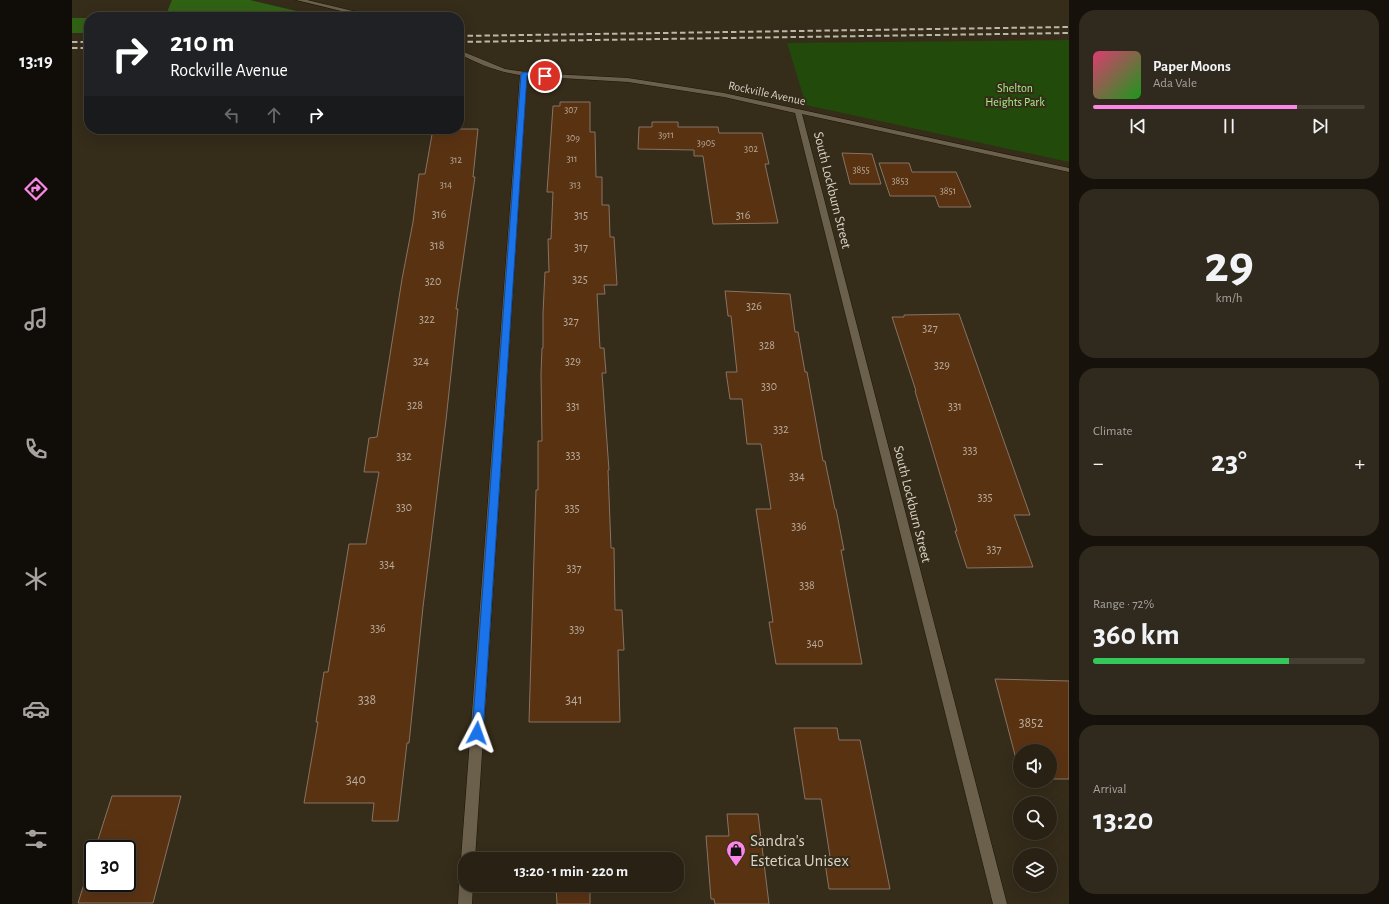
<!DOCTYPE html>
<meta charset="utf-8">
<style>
body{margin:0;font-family:"Alegreya Sans",sans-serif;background:#30291d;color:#f1f3f6;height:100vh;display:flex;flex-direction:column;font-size:15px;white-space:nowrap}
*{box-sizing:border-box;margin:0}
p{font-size:13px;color:#a5a3a0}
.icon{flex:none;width:22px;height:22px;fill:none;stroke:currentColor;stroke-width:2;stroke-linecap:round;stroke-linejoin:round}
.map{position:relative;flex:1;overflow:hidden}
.sheet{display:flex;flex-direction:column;gap:10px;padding:10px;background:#16120b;width:320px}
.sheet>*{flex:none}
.top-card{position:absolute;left:12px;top:12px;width:380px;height:122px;border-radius:16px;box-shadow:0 4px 16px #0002,0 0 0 1px #443e34;background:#202124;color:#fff;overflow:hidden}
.controls{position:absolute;left:941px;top:744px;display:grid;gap:8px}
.controls a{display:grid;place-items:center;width:44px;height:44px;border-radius:50%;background:#282114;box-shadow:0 4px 16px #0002,0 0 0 1px #443e34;font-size:20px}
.speed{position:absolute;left:12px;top:840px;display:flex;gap:8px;font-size:20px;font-weight:700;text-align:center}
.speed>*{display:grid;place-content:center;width:52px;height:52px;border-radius:50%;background:#282114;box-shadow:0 4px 16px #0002,0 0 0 1px #443e34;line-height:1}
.speed .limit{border:2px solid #111;border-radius:6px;background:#fff;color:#111}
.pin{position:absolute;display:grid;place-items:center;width:34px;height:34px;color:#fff;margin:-17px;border:2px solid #fff;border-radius:50%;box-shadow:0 1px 4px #0007}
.me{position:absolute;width:44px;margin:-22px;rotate:4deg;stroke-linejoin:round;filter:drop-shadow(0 0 3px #0008)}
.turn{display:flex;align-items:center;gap:14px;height:84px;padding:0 20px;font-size:18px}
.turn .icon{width:52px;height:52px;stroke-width:2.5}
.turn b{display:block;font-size:28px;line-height:34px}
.lanes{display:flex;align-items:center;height:38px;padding:0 20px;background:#0003;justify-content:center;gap:20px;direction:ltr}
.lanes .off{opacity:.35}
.big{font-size:30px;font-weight:700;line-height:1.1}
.sheet .widget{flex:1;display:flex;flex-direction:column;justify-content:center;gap:6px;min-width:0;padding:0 14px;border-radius:16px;background:#30291d}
.sheet .dial{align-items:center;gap:0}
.dial b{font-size:52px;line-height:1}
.song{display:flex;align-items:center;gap:12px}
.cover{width:48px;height:48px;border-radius:6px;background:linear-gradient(135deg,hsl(340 70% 55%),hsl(120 70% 35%))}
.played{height:4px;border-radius:2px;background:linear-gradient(90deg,#fb86e5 75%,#443e34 75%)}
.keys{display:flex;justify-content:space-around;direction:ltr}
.heat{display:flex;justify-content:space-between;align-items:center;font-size:22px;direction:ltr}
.charge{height:6px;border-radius:3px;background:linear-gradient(90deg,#34c759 72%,#443e34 0)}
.trip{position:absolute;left:386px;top:852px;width:226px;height:40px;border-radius:16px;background:#282114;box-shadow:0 4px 16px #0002,0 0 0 1px #443e34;font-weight:700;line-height:40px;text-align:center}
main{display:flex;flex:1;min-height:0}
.tab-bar{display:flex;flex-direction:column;width:72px;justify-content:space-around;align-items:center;background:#100d08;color:#a5a3a0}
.tab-bar .icon{width:28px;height:28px}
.tab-bar .selected{color:#fb86e5}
.tab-bar b{font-size:18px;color:#f1f3f6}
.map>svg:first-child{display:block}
</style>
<main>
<nav class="tab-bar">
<b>13:19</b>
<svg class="icon selected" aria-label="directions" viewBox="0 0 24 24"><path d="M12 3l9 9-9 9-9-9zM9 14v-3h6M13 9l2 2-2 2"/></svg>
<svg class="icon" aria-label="music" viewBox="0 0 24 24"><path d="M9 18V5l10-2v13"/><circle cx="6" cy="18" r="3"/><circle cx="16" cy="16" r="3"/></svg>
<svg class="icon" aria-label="phone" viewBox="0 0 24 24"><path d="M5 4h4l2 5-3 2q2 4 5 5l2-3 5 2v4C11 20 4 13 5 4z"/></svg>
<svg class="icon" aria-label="climate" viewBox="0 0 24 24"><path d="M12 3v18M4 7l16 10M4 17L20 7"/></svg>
<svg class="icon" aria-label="car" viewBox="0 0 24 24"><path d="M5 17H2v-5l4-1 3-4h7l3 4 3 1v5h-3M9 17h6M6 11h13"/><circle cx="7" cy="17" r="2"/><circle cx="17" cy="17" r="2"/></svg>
<svg class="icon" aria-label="filters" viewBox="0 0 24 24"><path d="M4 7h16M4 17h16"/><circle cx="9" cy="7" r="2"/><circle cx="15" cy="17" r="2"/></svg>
</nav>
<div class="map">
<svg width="997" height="904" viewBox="0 0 997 904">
<rect width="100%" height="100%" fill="#352c1a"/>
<path fill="#224a0b" d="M997 40V162L734 105 715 43Z"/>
<path fill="#306214" d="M100 0H178L250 17H93Z
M0 18H17V33H0Z"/>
<path fill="#593212" stroke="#877365" d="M488 102H518V132H523L524 177H530V205H537L538 237H542L545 285H532L533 294H525L528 348H532L534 373H530L537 470H536L539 548H542L543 610H550L552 650H546L548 722H457L464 490H466V441H470L469 374 470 348H471V313L473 272H477L476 239H479L481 192H475L481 106H488Z
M580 122H606V127H646L647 133H690L697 164H693L706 223 641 224 631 156H622V150L566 149 567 127H580Z
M361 129H406L401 177H403L384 309H386L374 420 351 607 337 743H335L326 821H300L302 803H232L246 722H244L252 672H256L277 544H294L307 472H292L297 438 305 437 330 279 341 222 347 174H353Z
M770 153 800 154 809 184H778Z
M807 163H837L840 172H884L899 207H867L863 196H818Z
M653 291 718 294 723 332H726L733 372H735L751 461H753L763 509H764L772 550H769L790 664H704L697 622H701L684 509H699L689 444H675L670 399H658L654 372H665L659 316H656Z
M887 314 958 515H942L961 567 895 568 883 531H885L843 391H844L820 317H832V315Z
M923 679 997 681V779H978V751H948V774Z
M722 728H765L767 740H788L818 889H757L753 863H759L749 799H733Z
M40 796H109L81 903H6L21 856V883H55V849H23Z
M655 814H686L697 904H643L642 899H639L634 836H657Z
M482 855H518V859H482Z
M484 885H518V904H485Z"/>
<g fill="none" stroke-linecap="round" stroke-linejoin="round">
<defs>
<path id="minor" d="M224 0H235L306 17H294Z
M387 50 433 69 460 73 556 78 652 93 997 168V172L730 114 935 904H921L723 113 652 97 556 82 455 76 403 859H393V864H391L389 859 448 75C426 72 407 64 387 54Z
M393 879V885H401L400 904H386L387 885 389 880Z"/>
</defs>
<use href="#minor" stroke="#1d1404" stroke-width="1"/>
<use href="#minor" fill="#6b604c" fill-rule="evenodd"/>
<path stroke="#bdb6aa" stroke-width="2" stroke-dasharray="5.5 3" stroke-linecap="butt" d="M387 36 997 27
M0 42H17
M387 42 997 33
M0 48H17"/>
</g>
<path fill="#1a73e8" stroke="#114b97" d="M452 72 473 74 476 76 473 78 455 76 411 733 409 737 405 739 401 737 400 733 449 74Z"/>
<defs>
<symbol id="shop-pin" viewBox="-11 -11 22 30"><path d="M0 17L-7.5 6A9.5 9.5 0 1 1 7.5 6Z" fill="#fb86e5" stroke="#352c1a"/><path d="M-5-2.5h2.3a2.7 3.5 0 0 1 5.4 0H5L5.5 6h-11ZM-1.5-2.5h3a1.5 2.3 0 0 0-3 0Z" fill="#111"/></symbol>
</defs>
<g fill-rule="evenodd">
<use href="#shop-pin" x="653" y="839" width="22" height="30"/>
</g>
<g text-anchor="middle" stroke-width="4" stroke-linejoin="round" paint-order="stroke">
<g font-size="10" fill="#b9ab9a">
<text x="499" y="113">307</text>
<text x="594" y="138">3911</text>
<text x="501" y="141">309</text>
<text x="634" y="146">3905</text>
<text x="679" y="152">302</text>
<text x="500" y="162">311</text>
<text x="384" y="163">312</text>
<text x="789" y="173">3855</text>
<text x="828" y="184">3853</text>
<text x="374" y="188">314</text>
<text x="503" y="188">313</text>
<text x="876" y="194">3851</text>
</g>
<g font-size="12" fill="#a8ef8a" stroke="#352c1a">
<text x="943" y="92">Shelton<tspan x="943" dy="14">Heights Park</tspan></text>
</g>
<g font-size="12" fill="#d9d3c8" stroke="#352c1a">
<text transform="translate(695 93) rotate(12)" y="4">Rockville Avenue</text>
</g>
<g font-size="12" fill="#b9ab9a">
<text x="367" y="218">316</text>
<text x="509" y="219">315</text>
<text x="671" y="219">316</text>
<text x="365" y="249">318</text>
<text x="509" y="251">317</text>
<text x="508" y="283">325</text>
<text x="361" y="285">320</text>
<text x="682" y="310">326</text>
<text x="355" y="323">322</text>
<text x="499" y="325">327</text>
<text x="858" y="332">327</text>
<text x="695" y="349">328</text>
<text x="349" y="365">324</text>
<text x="501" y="365">329</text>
<text x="870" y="369">329</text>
<text x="697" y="390">330</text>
<text x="343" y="409">328</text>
<text x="501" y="410">331</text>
<text x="883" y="410">331</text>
<text x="709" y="433">332</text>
<text x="898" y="454">333</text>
<text x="501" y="459">333</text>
<text x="332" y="460">332</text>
<text x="725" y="480">334</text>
<text x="913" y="501">335</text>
<text x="332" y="511">330</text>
<text x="500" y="512">335</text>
<text x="727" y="530">336</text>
<text x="922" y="553">337</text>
<text x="315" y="568">334</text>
<text x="502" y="572">337</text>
<text x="735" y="589">338</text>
<text x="306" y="632">336</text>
<text x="505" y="633">339</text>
<text x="743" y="647">340</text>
</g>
<g font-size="14" fill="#d9d3c8" stroke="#352c1a">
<text transform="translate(761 190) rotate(76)" y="5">South Lockburn Street</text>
<text transform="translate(841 504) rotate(76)" y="5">South Lockburn Street</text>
</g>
<g font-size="14" fill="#b9ab9a">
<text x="295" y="704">338</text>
<text x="502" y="704">341</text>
<text x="959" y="727">3852</text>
<text x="284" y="784">340</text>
</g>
<g font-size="17" fill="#d9d3c8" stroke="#352c1a" text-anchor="start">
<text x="678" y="846">Sandra's<tspan x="678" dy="20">Estetica Unisex</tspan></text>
</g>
</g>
</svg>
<div class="controls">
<a><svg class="icon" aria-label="sound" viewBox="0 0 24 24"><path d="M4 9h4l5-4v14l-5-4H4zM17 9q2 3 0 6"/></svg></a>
<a><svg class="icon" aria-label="search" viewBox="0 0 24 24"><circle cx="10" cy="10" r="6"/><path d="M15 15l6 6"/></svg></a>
<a><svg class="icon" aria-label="layers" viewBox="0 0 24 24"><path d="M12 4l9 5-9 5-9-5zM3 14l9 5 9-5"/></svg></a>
</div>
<div class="speed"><div class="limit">30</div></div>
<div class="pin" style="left:473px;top:76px;background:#d93025"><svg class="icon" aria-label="arrive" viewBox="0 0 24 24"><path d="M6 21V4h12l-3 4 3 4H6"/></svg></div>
<svg class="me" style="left:405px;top:733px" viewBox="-20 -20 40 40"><path d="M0-17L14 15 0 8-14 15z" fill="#1a73e8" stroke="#fff" stroke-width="4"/></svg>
<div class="trip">13:20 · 1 min · 220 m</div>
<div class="top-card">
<div class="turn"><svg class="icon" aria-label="right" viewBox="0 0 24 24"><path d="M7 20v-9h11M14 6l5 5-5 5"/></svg><div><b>210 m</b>Rockville Avenue</div></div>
<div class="lanes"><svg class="icon off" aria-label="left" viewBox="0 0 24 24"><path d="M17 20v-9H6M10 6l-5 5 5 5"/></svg><svg class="icon off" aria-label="ahead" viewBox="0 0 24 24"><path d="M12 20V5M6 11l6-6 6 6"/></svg><svg class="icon" aria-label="right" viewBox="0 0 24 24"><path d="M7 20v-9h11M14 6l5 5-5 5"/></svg></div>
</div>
</div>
<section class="sheet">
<div class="widget">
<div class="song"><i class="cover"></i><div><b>Paper Moons</b><p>Ada Vale</p></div></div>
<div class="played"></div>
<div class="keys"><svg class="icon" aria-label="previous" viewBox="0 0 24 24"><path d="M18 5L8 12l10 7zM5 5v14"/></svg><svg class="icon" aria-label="pause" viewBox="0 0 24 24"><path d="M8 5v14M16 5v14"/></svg><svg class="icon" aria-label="next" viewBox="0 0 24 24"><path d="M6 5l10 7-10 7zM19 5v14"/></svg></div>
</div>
<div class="widget dial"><b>29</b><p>km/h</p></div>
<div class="widget"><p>Climate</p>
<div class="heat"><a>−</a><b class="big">23°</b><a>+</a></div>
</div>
<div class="widget"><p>Range · 72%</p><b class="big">360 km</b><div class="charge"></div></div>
<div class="widget"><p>Arrival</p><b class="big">13:20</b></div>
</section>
</main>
